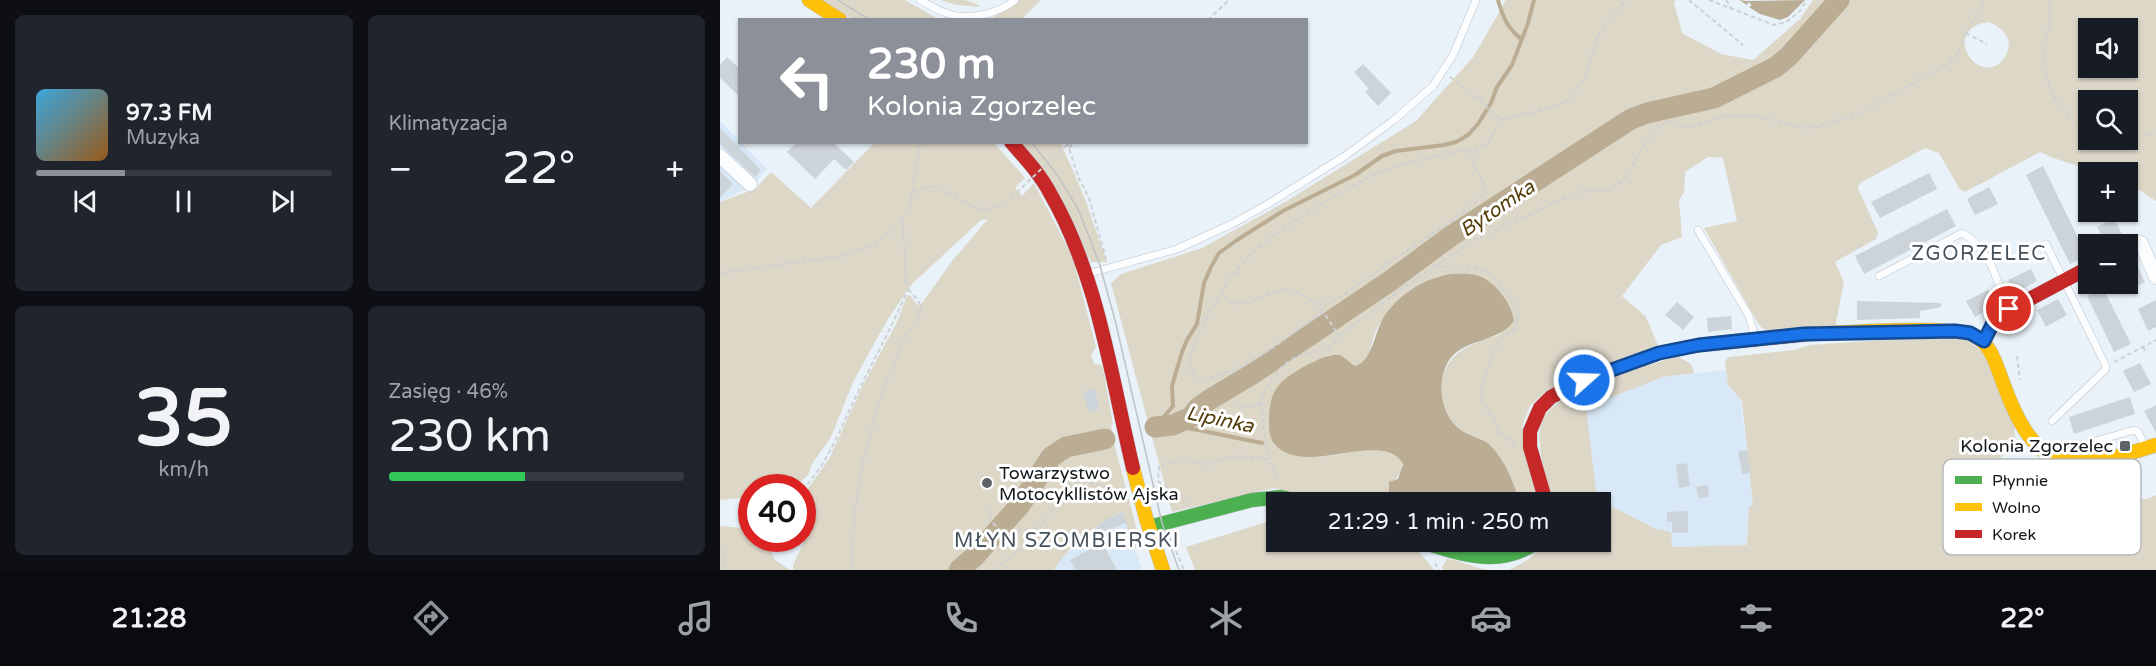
<!DOCTYPE html>
<html lang="pl">
<meta charset="utf-8">
<style>
body{margin:0;font-family:"Varela Round",sans-serif;background:#20242c;color:#f1f3f6;height:100vh;display:flex;flex-direction:column;font-size:22px;white-space:nowrap}
*{box-sizing:border-box;margin:0}
p{font-size:20px;color:#9ea1a6}
.icon{flex:none;width:33px;height:33px;fill:none;stroke:currentColor;stroke-width:2;stroke-linecap:round;stroke-linejoin:round}
.map{position:relative;flex:1;overflow:hidden}
.sheet{display:flex;flex-direction:column;gap:15px;padding:15px;background:#0d0f14;width:720px}
.sheet>*{flex:none}
.banner{position:absolute;left:18px;top:18px;width:570px;height:126px;border-radius:0px;box-shadow:0 2px 4px #0004;background:#8c9099;color:#fff;overflow:hidden}
.controls{position:absolute;left:1358px;top:18px;display:grid;gap:12px}
.controls a{display:grid;place-items:center;width:60px;height:60px;border-radius:0px;background:#171b24;box-shadow:0 2px 4px #0004;font-size:30px}
.speed{position:absolute;left:18px;top:474px;display:flex;gap:12px;font-size:30px;font-weight:700;text-align:center}
.speed>*{display:grid;place-content:center;width:78px;height:78px;border-radius:50%;background:#171b24;box-shadow:0 2px 4px #0004;line-height:1}
.speed .limit{border:9px solid #d22;background:#fff;color:#111}
.pin{position:absolute;display:grid;place-items:center;width:51px;height:51px;color:#fff;margin:-26px;border:3px solid #fff;border-radius:50%;box-shadow:0 2px 6px #0007}
.me{position:absolute;width:66px;margin:-33px;rotate:70deg;stroke-linejoin:round;filter:drop-shadow(0 0 4px #0008)}
.turn{display:flex;align-items:center;gap:21px;height:126px;padding:0 30px;font-size:27px}
.turn .icon{width:78px;height:78px;stroke-width:2.5}
.turn b{display:block;font-size:42px;line-height:51px}
.big{font-size:45px;font-weight:600;line-height:1.1}
.sheet .widget{flex:1;display:flex;flex-direction:column;justify-content:center;gap:9px;min-width:0;padding:0 21px;border-radius:9px;background:#20242c}
.sheet .dial{align-items:center;gap:0}
.dial b{font-size:78px;line-height:1}
.song{display:flex;align-items:center;gap:18px}
.cover{width:72px;height:72px;border-radius:9px;background:linear-gradient(135deg,hsl(200 70% 55%),hsl(30 70% 35%))}
.played{height:6px;border-radius:3px;background:linear-gradient(90deg,#8c9099 30%,#363941 30%)}
.keys{display:flex;justify-content:space-around;direction:ltr}
.heat{display:flex;justify-content:space-between;align-items:center;font-size:33px;direction:ltr}
.charge{height:9px;border-radius:4px;background:linear-gradient(90deg,#34c759 46%,#363941 0)}
.sheet .tiles{flex:1;display:grid;gap:15px;grid-template-columns:repeat(2,1fr)}
.trip{position:absolute;left:546px;top:492px;width:345px;height:60px;border-radius:0px;background:#171b24;box-shadow:0 2px 4px #0004;font-weight:600;line-height:60px;text-align:center}
.tabs{display:flex;height:96px;justify-content:space-around;align-items:center;background:#090b0e;color:#9ea1a6}
.tabs .icon{width:42px;height:42px}
.tabs .current{color:#8c9099}
.tabs b{font-size:27px;color:#f1f3f6}
main{display:flex;flex:1;min-height:0}
.map>svg:first-child{display:block}
</style>
<main>
<section class="sheet">
<div class="tiles">
<div class="widget">
<div class="song"><i class="cover"></i><div><b>97.3 FM</b><p>Muzyka</p></div></div>
<div class="played"></div>
<div class="keys"><svg class="icon" aria-label="previous" viewBox="0 0 24 24"><path d="M18 5L8 12l10 7zM5 5v14"/></svg><svg class="icon" aria-label="pause" viewBox="0 0 24 24"><path d="M8 5v14M16 5v14"/></svg><svg class="icon" aria-label="next" viewBox="0 0 24 24"><path d="M6 5l10 7-10 7zM19 5v14"/></svg></div>
</div>
<div class="widget"><p>Klimatyzacja</p>
<div class="heat"><a>−</a><b class="big">22°</b><a>+</a></div>
</div>
<div class="widget dial"><b>35</b><p>km/h</p></div>
<div class="widget"><p>Zasięg · 46%</p><b class="big">230 km</b><div class="charge"></div></div>
</div>
</section>
<div class="map">
<svg width="1436" height="570" viewBox="0 0 1436 570">
<rect width="100%" height="100%" fill="#e9f2f9"/>
<path fill="#d8e8f6" d="M0 121 47 169 33 185 0 202Z
M1006 370 1008 385 1021 401 1033 506H1029L1027 545 951 547V532L936 529 877 500 866 406 943 377Z
M403 512 422 570H334L342 557 370 533 385 520Z"/>
<path fill="#ddd7c8" fill-rule="evenodd" d="M101 0H185L218 19H132Z
M221 0H245L259 5V7L236 5Z
M298 0H321L302 19 269 20Z
M786 0H956L954 2 962 33 1001 54 1033 60 1080 19 1093 0H1436V201L1407 182V172C1377 172 1347 165 1320 152L1245 192 1239 188 1219 153 1205 148 1140 183 1138 188 1158 233 1156 239 1115 262 1124 282 1115 327 1049 331 1042 328 1038 323 984 228 1017 221 1003 158 988 157 965 172 964 192 959 200 962 237 941 245 902 296 926 317 939 348 827 390 810 406 802 426 819 502H799C794 482 785 460 770 445 759 435 744 435 734 424 726 416 723 405 722 394 719 353 750 345 781 334L759 276C715 266 675 291 656 331 650 344 651 361 635 366L622 356 609 355 571 374 599 457C626 455 658 440 681 460 684 471 677 475 674 484 673 489 672 495 671 500L673 502H610L554 488 452 512 391 283 401 274 482 248 565 202 696 121 754 56ZM1268 22C1284 27 1295 41 1285 57 1262 92 1217 30 1268 22ZM1368 28H1407V68H1368ZM1368 100H1407V140H1368Z
M154 143H274L305 178 295 188 302 195 301 197 314 183 353 258 376 347 371 355 374 364 381 365 383 369 393 424 391 426 392 432C372 437 346 439 330 454 313 471 301 515 276 524 273 540 245 560 232 570H73V565L83 544 87 522 84 502 86 491 109 459 142 387 177 322 187 296 190 295 198 306 203 302 232 261 268 219 261 220 192 284 168 319 134 380 111 437 92 464 88 475 75 487 32 488 31 497 0 500V202L35 189 51 172 91 208Z
M300 143H341L365 199 387 262H371Z
M1241 338 1249 341 1265 355 1294 426 1296 446 1277 460 1282 485 1313 510 1323 508 1332 512 1349 510 1374 498 1403 490 1411 499H1427L1436 495V570H789L809 559 827 542H880V502H832C828 481 815 446 821 425 831 388 924 368 957 356L971 364 974 373 943 377 866 407 877 499 936 529 951 532 952 547 1027 545 1029 506H1033L1022 401 1008 385 1005 361 1009 357 1074 350 1090 345 1165 340Z
M393 439 419 538 415 549 402 512C376 524 349 545 334 570H244L285 531 286 527C299 512 316 497 324 478 327 469 328 460 338 455 355 446 375 447 393 439Z
M556 519V542H656L698 550 714 570H475L466 547Z
M0 526 31 529 32 538 45 539 55 560 70 570H0Z
M727 559C742 560 755 569 771 570H724L722 568Z"/>
<path fill="#baad94" d="M1019 0 1026 1 1085 0 1068 17 1060 20 1040 14 1029 7 1032 5 1028 2 1027 5Z
M730 274C740 274 750 273 759 276 776 282 792 304 794 321 777 344 742 338 728 362 716 383 721 417 741 430 750 436 762 438 770 445 785 460 794 482 799 502H673L669 497V482L678 479 683 464C662 427 581 481 553 442 549 436 549 427 549 420 549 387 563 378 589 364 598 360 609 353 620 355 625 357 630 363 635 366 653 361 655 329 665 315 682 292 703 279 730 274Z"/>
<g fill="none" stroke-linecap="round" stroke-linejoin="round">
<path stroke="#baad94" stroke-width="4" d="M778 0C783 18 787 27 801 39
M453 425 542 443
M435 427 453 406 452 386 462 352 467 340 477 324 484 283 491 267 499 253 517 240 563 211 635 175 662 156 676 151 724 145 736 142 748 135 758 124 771 103 777 87 792 65 808 23 814 0"/>
<path stroke="#baad94" stroke-width="21" d="M435 427 453 425 471 417 478 408 489 400 534 373 670 281 731 236 911 119 927 113 994 98 1056 67 1069 56 1119 0
M239 570 254 557 300 505 331 457 346 447 385 439"/>
</g>
<path fill="#cdd4d9" d="M7 57 20 69V97L0 78V65Z
M643 64 671 93 658 106 645 92 649 89 634 72Z
M0 128 41 170 35 177 0 144Z
M77 142H113L134 162 126 170 114 159 95 179 67 152Z
M1323 166 1367 256 1350 264 1306 175Z
M0 171 13 184 0 198Z
M1209 173 1217 189 1160 218 1151 202Z
M1269 187 1278 204 1255 215 1247 199Z
M1227 209 1236 226 1144 274 1135 256Z
M1394 218 1404 238 1397 244H1386L1377 227Z
M1415 260 1425 282 1407 291V264Z
M1311 269 1317 281 1295 293 1288 280Z
M1383 288 1411 344 1394 352 1367 296Z
M1268 290 1276 305 1255 317 1246 301Z
M1338 299 1347 315 1326 327 1317 310Z
M1436 300V327L1428 331 1418 309Z
M1137 301 1221 303V307L1200 311V318L1137 320Z
M957 302 974 317 963 330 945 315Z
M1011 316 1012 329 988 332 987 318Z
M1420 363 1431 384 1414 392 1403 371Z
M375 389 380 409 369 412 363 392Z
M1410 397 1415 414 1354 434 1349 417Z
M1436 405V433L1424 411Z
M1027 450 1031 473 1022 474 1018 451Z
M967 463 970 486 959 488 956 465Z
M988 485 989 497 978 498 976 487Z
M968 511V533H952V522H947V512Z
M403 512 406 523 363 539 385 520Z
M382 543 397 570H356L350 560Z"/>
<g fill="none" stroke-linecap="round" stroke-linejoin="round">
<defs>
<path id="lane" d="M200 0C208 4 217 10 226 13 248 21 278 14 295 0
M978 230 1029 316 1035 337
M1326 244 1386 366 1385 370 1332 421
M367 274 457 249 514 223 546 205 625 156 674 120 713 86 733 55 756 0
M1159 276 1242 233C1270 247 1276 280 1288 307
M1369 443 1414 430 1418 432 1425 446"/>
<path id="street" d="M0 156 30 184
M1407 247 1416 242 1421 243 1436 277"/>
<path id="fast" d="M429 527 532 500 561 497 583 502
M702 542C744 555 778 568 818 542"/>
<path id="slow" d="M89 0 120 20
M1089 334C1136 332 1184 328 1231 331 1238 332 1247 331 1253 335 1271 344 1275 362 1282 380 1316 475 1347 474 1436 445
M413 468 426 518 443 570"/>
<path id="jam" d="M291 142C305 158 320 174 330 193 378 276 391 376 413 468
M1264 341 1273 323 1289 310 1368 268
M826 502 810 447V431L820 408 831 397 864 380 939 353 979 345 1089 334"/>
</defs>
<use href="#lane" stroke="#bcc3c9" stroke-width="8"/>
<use href="#street" stroke="#bcc3c9" stroke-width="15"/>
<use href="#fast" stroke="#bcc3c9" stroke-width="15"/>
<use href="#slow" stroke="#bcc3c9" stroke-width="15"/>
<use href="#jam" stroke="#bcc3c9" stroke-width="15"/>
<path stroke="#ced1d3" stroke-width="2" stroke-dasharray="4.5 3" stroke-linecap="butt" d="M969 0 1023 45
M989 0 1054 25 1066 22 1079 12 1087 0
M1006 0 1011 8
M1330 0C1332 14 1328 28 1326 41 1320 84 1335 106 1368 133
M488 20 509 0
M1246 33 1267 44
M730 77 764 104 780 120 815 112 848 101 866 76 877 37 896 10 908 0
M1407 138 1436 134
M1382 140 1392 141 1400 140
M347 142 359 179 369 198 386 259
M349 148 355 142
M338 153 347 145
M193 193C228 166 247 234 291 198
M716 267H753L772 274 798 310 796 328 783 338 774 349 761 389 763 402 783 436 796 445
M0 273 123 256 150 247 172 231 190 207 200 142
M500 291C517 321 546 288 568 290 579 292 589 299 598 304
M603 311C568 336 520 378 477 379L469 369C470 351 477 337 485 322 515 260 540 242 597 207 618 194 638 181 661 172 686 161 714 158 740 151L752 152
M619 336 670 297 752 241 858 192C868 190 882 193 891 189 916 178 917 136 949 121L957 125 972 127 998 117 1036 115 1081 128 1098 127 1136 114 1165 100 1208 74 1226 65 1236 57 1246 33 1264 0
M1423 347 1427 353
M1297 356 1300 380
M1394 362 1436 340
M541 403 546 447 558 482
M514 404 529 407 541 403C542 394 546 389 550 381 558 370 566 362 578 356 592 350 612 353 619 336L599 305 606 304 622 296 755 204C768 188 765 183 755 168 752 163 752 157 752 152L768 143 780 120
M82 490C109 462 121 427 137 394 154 359 173 325 188 289L186 285 183 220
M466 501 438 481 439 466C457 460 470 460 488 465 511 454 527 455 551 460
M269 509 270 520 284 534 287 535 306 529 312 535
M450 537 464 570
M2 545 6 570
M715 563 719 570
M133 570C129 511 148 428 170 373 175 359 182 345 189 332 193 326 199 319 201 312 203 305 193 294 188 289
M274 570 294 554 321 525 351 483C368 476 385 490 402 492"/>
<use href="#lane" stroke="#fcfdfe" stroke-width="7"/>
<use href="#street" stroke="#fcfdfe" stroke-width="14"/>
<use href="#fast" stroke="#4caf50" stroke-width="14"/>
<use href="#slow" stroke="#ffc107" stroke-width="14"/>
<use href="#jam" stroke="#c62828" stroke-width="14"/>
<path stroke="#bfc2c3" stroke-width="1.5" d="M118 0 150 20
M311 142 338 176 358 209 379 262 395 320 442 523 459 570"/>
<path stroke="#ced1d3" stroke-width="2" stroke-dasharray="4.5 3" stroke-linecap="butt" d="M291 198 338 153"/>
</g>
<g fill="none" stroke-linecap="round" stroke-linejoin="round">
<defs>
<path id="route" d="M864 380 939 353 979 345 1084 334 1235 331 1250 333 1264 341 1273 323 1289 309"/>
</defs>
<use href="#route" stroke="#114b97" stroke-width="15"/>
<use href="#route" stroke="#1a73e8" stroke-width="10"/>
</g>
<g fill="#5d6469" stroke="#fff" stroke-width="2">
<rect x="1399" y="440" width="12" height="12" rx="3"/>
<circle cx="267" cy="483" r="6"/>
</g>
<g text-anchor="middle" stroke-width="6" stroke-linejoin="round" paint-order="stroke">
<g font-size="18" fill="#11171b" stroke="#fff" text-anchor="end">
<text x="1393" y="452">Kolonia Zgorzelec</text>
<text x="279" y="479" text-anchor="start">Towarzystwo<tspan x="279" dy="21">Motocykllistów Ajska</tspan></text>
</g>
<g font-size="20" font-style="italic" fill="#553d09" stroke="#fff">
<text transform="translate(777 208) rotate(-34)" y="7">Bytomka</text>
<text transform="translate(500 419) rotate(12)" y="7">Lipinka</text>
</g>
<g font-size="20" letter-spacing="1.5" fill="#44515b" stroke="#fff">
<text x="1259" y="260">ZGORZELEC</text>
<text x="347" y="547">MŁYN SZOMBIERSKI</text>
</g>
</g>
<rect x="1223" y="459" width="198" height="96" rx="9" fill="#fff" stroke="#b8b9bb" stroke-width="1.5"/>
<rect x="1235" y="476" width="27" height="8" fill="#4caf50"/>
<rect x="1235" y="503" width="27" height="8" fill="#ffc107"/>
<rect x="1235" y="530" width="27" height="8" fill="#c62828"/>
<g font-size="16" fill="#11171b">
<text x="1272" y="486">Płynnie</text>
<text x="1272" y="513">Wolno</text>
<text x="1272" y="540">Korek</text>
</g>
</svg>
<div class="controls">
<a><svg class="icon" aria-label="sound" viewBox="0 0 24 24"><path d="M4 9h4l5-4v14l-5-4H4zM17 9q2 3 0 6"/></svg></a>
<a><svg class="icon" aria-label="search" viewBox="0 0 24 24"><circle cx="10" cy="10" r="6"/><path d="M15 15l6 6"/></svg></a>
<a>+</a>
<a>−</a>
</div>
<div class="speed"><div class="limit">40</div></div>
<div class="pin" style="left:1289px;top:309px;background:#d93025"><svg class="icon" aria-label="arrive" viewBox="0 0 24 24"><path d="M6 21V4h12l-3 4 3 4H6"/></svg></div>
<svg class="me" style="left:864px;top:380px" viewBox="-20 -20 40 40"><circle r="17" fill="#1a73e8" stroke="#fff" stroke-width="3"/><path d="M0-11L8 9 0 5-8 9z" fill="#fff"/></svg>
<div class="trip">21:29 · 1 min · 250 m</div>
<div class="banner">
<div class="turn"><svg class="icon" aria-label="left" viewBox="0 0 24 24"><path d="M17 20v-9H6M10 6l-5 5 5 5"/></svg><div><b>230 m</b>Kolonia Zgorzelec</div></div>
</div>
</div>
</main>
<nav class="tabs">
<b>21:28</b>
<svg class="icon current" aria-label="directions" viewBox="0 0 24 24"><path d="M12 3l9 9-9 9-9-9zM9 14v-3h6M13 9l2 2-2 2"/></svg>
<svg class="icon" aria-label="music" viewBox="0 0 24 24"><path d="M9 18V5l10-2v13"/><circle cx="6" cy="18" r="3"/><circle cx="16" cy="16" r="3"/></svg>
<svg class="icon" aria-label="phone" viewBox="0 0 24 24"><path d="M5 4h4l2 5-3 2q2 4 5 5l2-3 5 2v4C11 20 4 13 5 4z"/></svg>
<svg class="icon" aria-label="climate" viewBox="0 0 24 24"><path d="M12 3v18M4 7l16 10M4 17L20 7"/></svg>
<svg class="icon" aria-label="car" viewBox="0 0 24 24"><path d="M5 17H2v-5l4-1 3-4h7l3 4 3 1v5h-3M9 17h6M6 11h13"/><circle cx="7" cy="17" r="2"/><circle cx="17" cy="17" r="2"/></svg>
<svg class="icon" aria-label="filters" viewBox="0 0 24 24"><path d="M4 7h16M4 17h16"/><circle cx="9" cy="7" r="2"/><circle cx="15" cy="17" r="2"/></svg>
<b>22°</b>
</nav>
